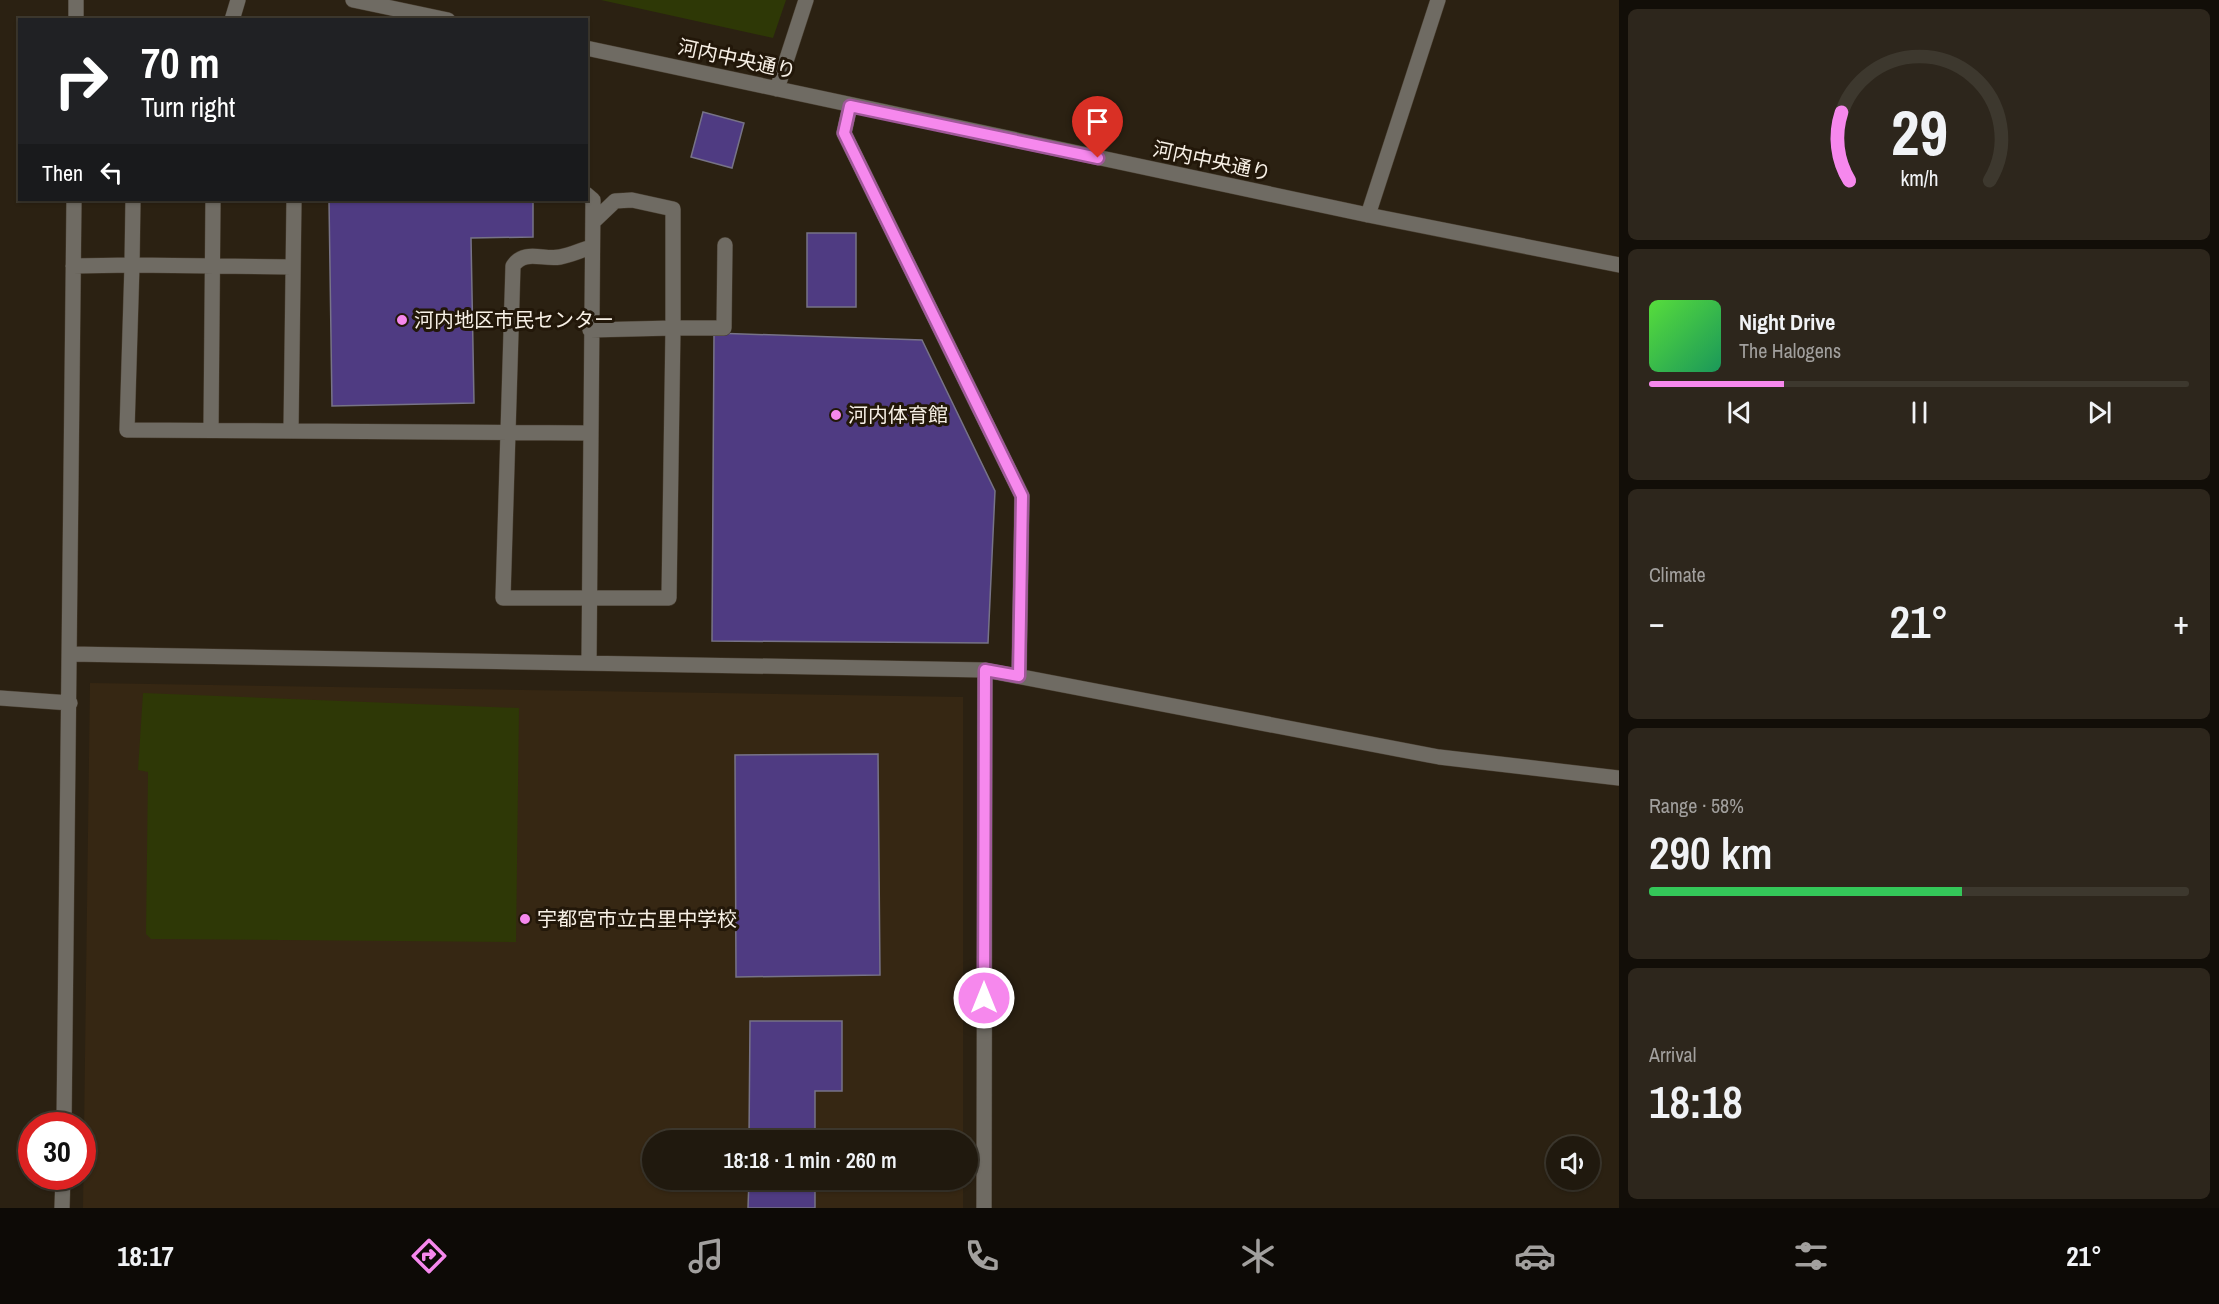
<!DOCTYPE html>
<meta charset="utf-8">
<style>
body{margin:0;font-family:"Archivo Narrow","Noto Sans JP",sans-serif;background:#2d261c;color:#f1f3f6;height:100vh;display:flex;flex-direction:column;font-size:22px;white-space:nowrap}
*{box-sizing:border-box;margin:0}
p{font-size:20px;color:#a2a09e}
.icon{flex:none;width:33px;height:33px;fill:none;stroke:currentColor;stroke-width:2;stroke-linecap:round;stroke-linejoin:round}
.map{position:relative;flex:1;overflow:hidden}
.side{display:flex;flex-direction:column;gap:9px;padding:9px;background:#120e08;width:600px}
.side>*{flex:none}
.hud{position:absolute;left:18px;top:18px;width:570px;height:183px;border-radius:0px;box-shadow:0 2px 4px #0004,0 0 0 2px #3d382e;background:#202124;color:#fff;overflow:hidden}
.buttons{position:absolute;left:1546px;top:1136px;display:grid;gap:12px}
.buttons a{display:grid;place-items:center;width:54px;height:54px;border-radius:50%;background:#20190e;box-shadow:0 2px 4px #0004,0 0 0 2px #3d382e;font-size:30px}
.speed{position:absolute;left:18px;top:1112px;display:flex;gap:12px;font-size:30px;font-weight:700;text-align:center}
.speed>*{display:grid;place-content:center;width:78px;height:78px;border-radius:50%;background:#20190e;box-shadow:0 2px 4px #0004,0 0 0 2px #3d382e;line-height:1}
.speed .limit{border:9px solid #d22;background:#fff;color:#111}
.pin{position:absolute;display:grid;place-items:center;width:51px;height:51px;color:#fff;margin:-62px -26px;border-radius:50% 50% 50% 0;rotate:-45deg;box-shadow:0 0 6px #0007}
.pin .icon{rotate:45deg}
.me{position:absolute;width:66px;margin:-33px;rotate:0deg;stroke-linejoin:round;filter:drop-shadow(0 0 4px #0008)}
.turn{display:flex;align-items:center;gap:21px;height:126px;padding:0 24px;font-size:27px}
.turn .icon{width:78px;height:78px;stroke-width:2.5}
.turn b{display:block;font-size:42px;line-height:51px}
.then{display:flex;align-items:center;height:57px;padding:0 24px;background:#0003;gap:12px;font-size:22px}
.big{font-size:45px;font-weight:600;line-height:1.1}
.side .card{flex:1;display:flex;flex-direction:column;justify-content:center;gap:9px;min-width:0;padding:0 21px;border-radius:9px;background:#2d261c}
.side .dial{align-items:center;gap:0}
.dial svg{height:156px;overflow:visible;fill:none;stroke:#3d382e;stroke-width:7;stroke-linecap:round;text-anchor:middle}
.dial text{fill:#f1f3f6;stroke:none}
.song{display:flex;align-items:center;gap:18px}
.cover{width:72px;height:72px;border-radius:9px;background:linear-gradient(135deg,hsl(110 70% 55%),hsl(150 70% 35%))}
.played{height:6px;border-radius:3px;background:linear-gradient(90deg,#f688ed 25%,#3d382e 25%)}
.keys{display:flex;justify-content:space-around;direction:ltr}
.heat{display:flex;justify-content:space-between;align-items:center;font-size:33px;direction:ltr}
.charge{height:9px;border-radius:4px;background:linear-gradient(90deg,#34c759 58%,#3d382e 0)}
.trip{position:absolute;left:642px;top:1130px;width:336px;height:60px;border-radius:30px;background:#20190e;box-shadow:0 2px 4px #0004,0 0 0 2px #3d382e;font-weight:600;line-height:60px;text-align:center}
.tab-bar{display:flex;height:96px;justify-content:space-around;align-items:center;background:#0d0a06;color:#a2a09e}
.tab-bar .icon{width:42px;height:42px}
.tab-bar .active{color:#f688ed}
.tab-bar b{font-size:27px;color:#f1f3f6}
main{display:flex;flex:1;min-height:0}
.map>svg:first-child{display:block}
</style>
<main>
<div class="map">
<svg width="1619" height="1208" viewBox="0 0 1619 1208">
<rect width="100%" height="100%" fill="#2b2112"/>
<path fill="#362713" d="M90 683 963 697V1140H652V1179H963V1208H83Z"/>
<path fill="#2e3806" d="M601 0H786L773 38Z
M143 693 519 708 516 942 151 939 146 934 148 772 138 770Z"/>
<path fill="#4f3b82" stroke="#777387" stroke-width="1.5" d="M703 112 744 123 732 168 691 157Z
M329 200H533V237L471 238 474 403 332 406Z
M807 233H856V307H807Z
M714 333 922 340 995 491 988 643 712 641Z
M878 754 880 975 736 977 735 755Z
M750 1021H842V1091H815V1140H749Z
M749 1179H815V1208H748Z"/>
<g fill="none" stroke-linecap="round" stroke-linejoin="round">
<defs>
<path id="minor" d="M353 0 448 20
M76 20V0
M232 20 238 0
M586 48 1368 215 1619 265
M777 89 806 0
M850 106 844 133 1022 496 1019 676
M586 194 593 200 589 662
M133 200 132 265 292 267
M1368 215 1438 0
M593 222 615 201 632 200 673 209V328H724L725 245
M73 266 132 265 127 430 589 433
M590 330 673 328 669 598H503L513 266C524 249 543 260 560 257 571 255 581 250 592 247
M211 430 213 200
M291 431 294 200
M70 654 985 670 1439 757 1619 778
M0 698 70 703
M64 1125 74 200
M62 1208 63 1176
M984 1208 985 670"/>
</defs>
<use href="#minor" stroke="#483e30" stroke-width="16"/>
<use href="#minor" stroke="#6f6b63" stroke-width="15"/>
</g>
<g fill="none" stroke-linecap="round" stroke-linejoin="round">
<defs>
<path id="route" d="M984 998 985 670 1019 676 1022 496 844 133 850 106 1098 158"/>
</defs>
<use href="#route" stroke="#a0589a" stroke-width="15"/>
<use href="#route" stroke="#f688ed" stroke-width="10"/>
</g>
<g fill="#f688ed" stroke="#221709" stroke-width="2">
<circle cx="402" cy="320" r="6"/>
<circle cx="836" cy="415" r="6"/>
<circle cx="525" cy="919" r="6"/>
</g>
<g text-anchor="middle" stroke-width="6" stroke-linejoin="round" paint-order="stroke">
<g font-size="20" fill="#f7f0e6" stroke="#221709">
<text transform="translate(737 59) rotate(12)" y="7">河内中央通り</text>
<text transform="translate(1212 161) rotate(12)" y="7">河内中央通り</text>
</g>
<g font-size="20" fill="#f7f0e6" stroke="#221709" text-anchor="start">
<text x="414" y="327">河内地区市民センター</text>
<text x="848" y="422">河内体育館</text>
<text x="537" y="926">宇都宮市立古里中学校</text>
</g>
</g>
</svg>
<div class="buttons">
<a><svg class="icon" aria-label="sound" viewBox="0 0 24 24"><path d="M4 9h4l5-4v14l-5-4H4zM17 9q2 3 0 6"/></svg></a>
</div>
<div class="speed"><div class="limit">30</div></div>
<div class="pin" style="left:1098px;top:158px;background:#d93025"><svg class="icon" aria-label="arrive" viewBox="0 0 24 24"><path d="M6 21V4h12l-3 4 3 4H6"/></svg></div>
<svg class="me" style="left:984px;top:998px" viewBox="-20 -20 40 40"><circle r="17" fill="#f688ed" stroke="#fff" stroke-width="3"/><path d="M0-11L8 9 0 5-8 9z" fill="#fff"/></svg>
<div class="trip">18:18 · 1 min · 260 m</div>
<div class="hud">
<div class="turn"><svg class="icon" aria-label="right" viewBox="0 0 24 24"><path d="M7 20v-9h11M14 6l5 5-5 5"/></svg><div><b>70 m</b>Turn right</div></div>
<div class="then">Then<svg class="icon" aria-label="left" viewBox="0 0 24 24"><path d="M17 20v-9H6M10 6l-5 5 5 5"/></svg></div>
</div>
</div>
<section class="side">
<div class="card dial"><svg viewBox="0 0 100 80">
<path d="M14 69A42 42 0 1 1 86 69"/>
<path d="M14 69A42 42 0 0 1 10 34" stroke="#f688ed"/>
<text x="50" y="56" font-size="32" font-weight="700">29</text>
<text x="50" y="72" font-size="11">km/h</text>
</svg></div>
<div class="card">
<div class="song"><i class="cover"></i><div><b>Night Drive</b><p>The Halogens</p></div></div>
<div class="played"></div>
<div class="keys"><svg class="icon" aria-label="previous" viewBox="0 0 24 24"><path d="M18 5L8 12l10 7zM5 5v14"/></svg><svg class="icon" aria-label="pause" viewBox="0 0 24 24"><path d="M8 5v14M16 5v14"/></svg><svg class="icon" aria-label="next" viewBox="0 0 24 24"><path d="M6 5l10 7-10 7zM19 5v14"/></svg></div>
</div>
<div class="card"><p>Climate</p>
<div class="heat"><a>−</a><b class="big">21°</b><a>+</a></div>
</div>
<div class="card"><p>Range · 58%</p><b class="big">290 km</b><div class="charge"></div></div>
<div class="card"><p>Arrival</p><b class="big">18:18</b></div>
</section>
</main>
<nav class="tab-bar">
<b>18:17</b>
<svg class="icon active" aria-label="directions" viewBox="0 0 24 24"><path d="M12 3l9 9-9 9-9-9zM9 14v-3h6M13 9l2 2-2 2"/></svg>
<svg class="icon" aria-label="music" viewBox="0 0 24 24"><path d="M9 18V5l10-2v13"/><circle cx="6" cy="18" r="3"/><circle cx="16" cy="16" r="3"/></svg>
<svg class="icon" aria-label="phone" viewBox="0 0 24 24"><path d="M5 4h4l2 5-3 2q2 4 5 5l2-3 5 2v4C11 20 4 13 5 4z"/></svg>
<svg class="icon" aria-label="climate" viewBox="0 0 24 24"><path d="M12 3v18M4 7l16 10M4 17L20 7"/></svg>
<svg class="icon" aria-label="car" viewBox="0 0 24 24"><path d="M5 17H2v-5l4-1 3-4h7l3 4 3 1v5h-3M9 17h6M6 11h13"/><circle cx="7" cy="17" r="2"/><circle cx="17" cy="17" r="2"/></svg>
<svg class="icon" aria-label="filters" viewBox="0 0 24 24"><path d="M4 7h16M4 17h16"/><circle cx="9" cy="7" r="2"/><circle cx="15" cy="17" r="2"/></svg>
<b>21°</b>
</nav>
